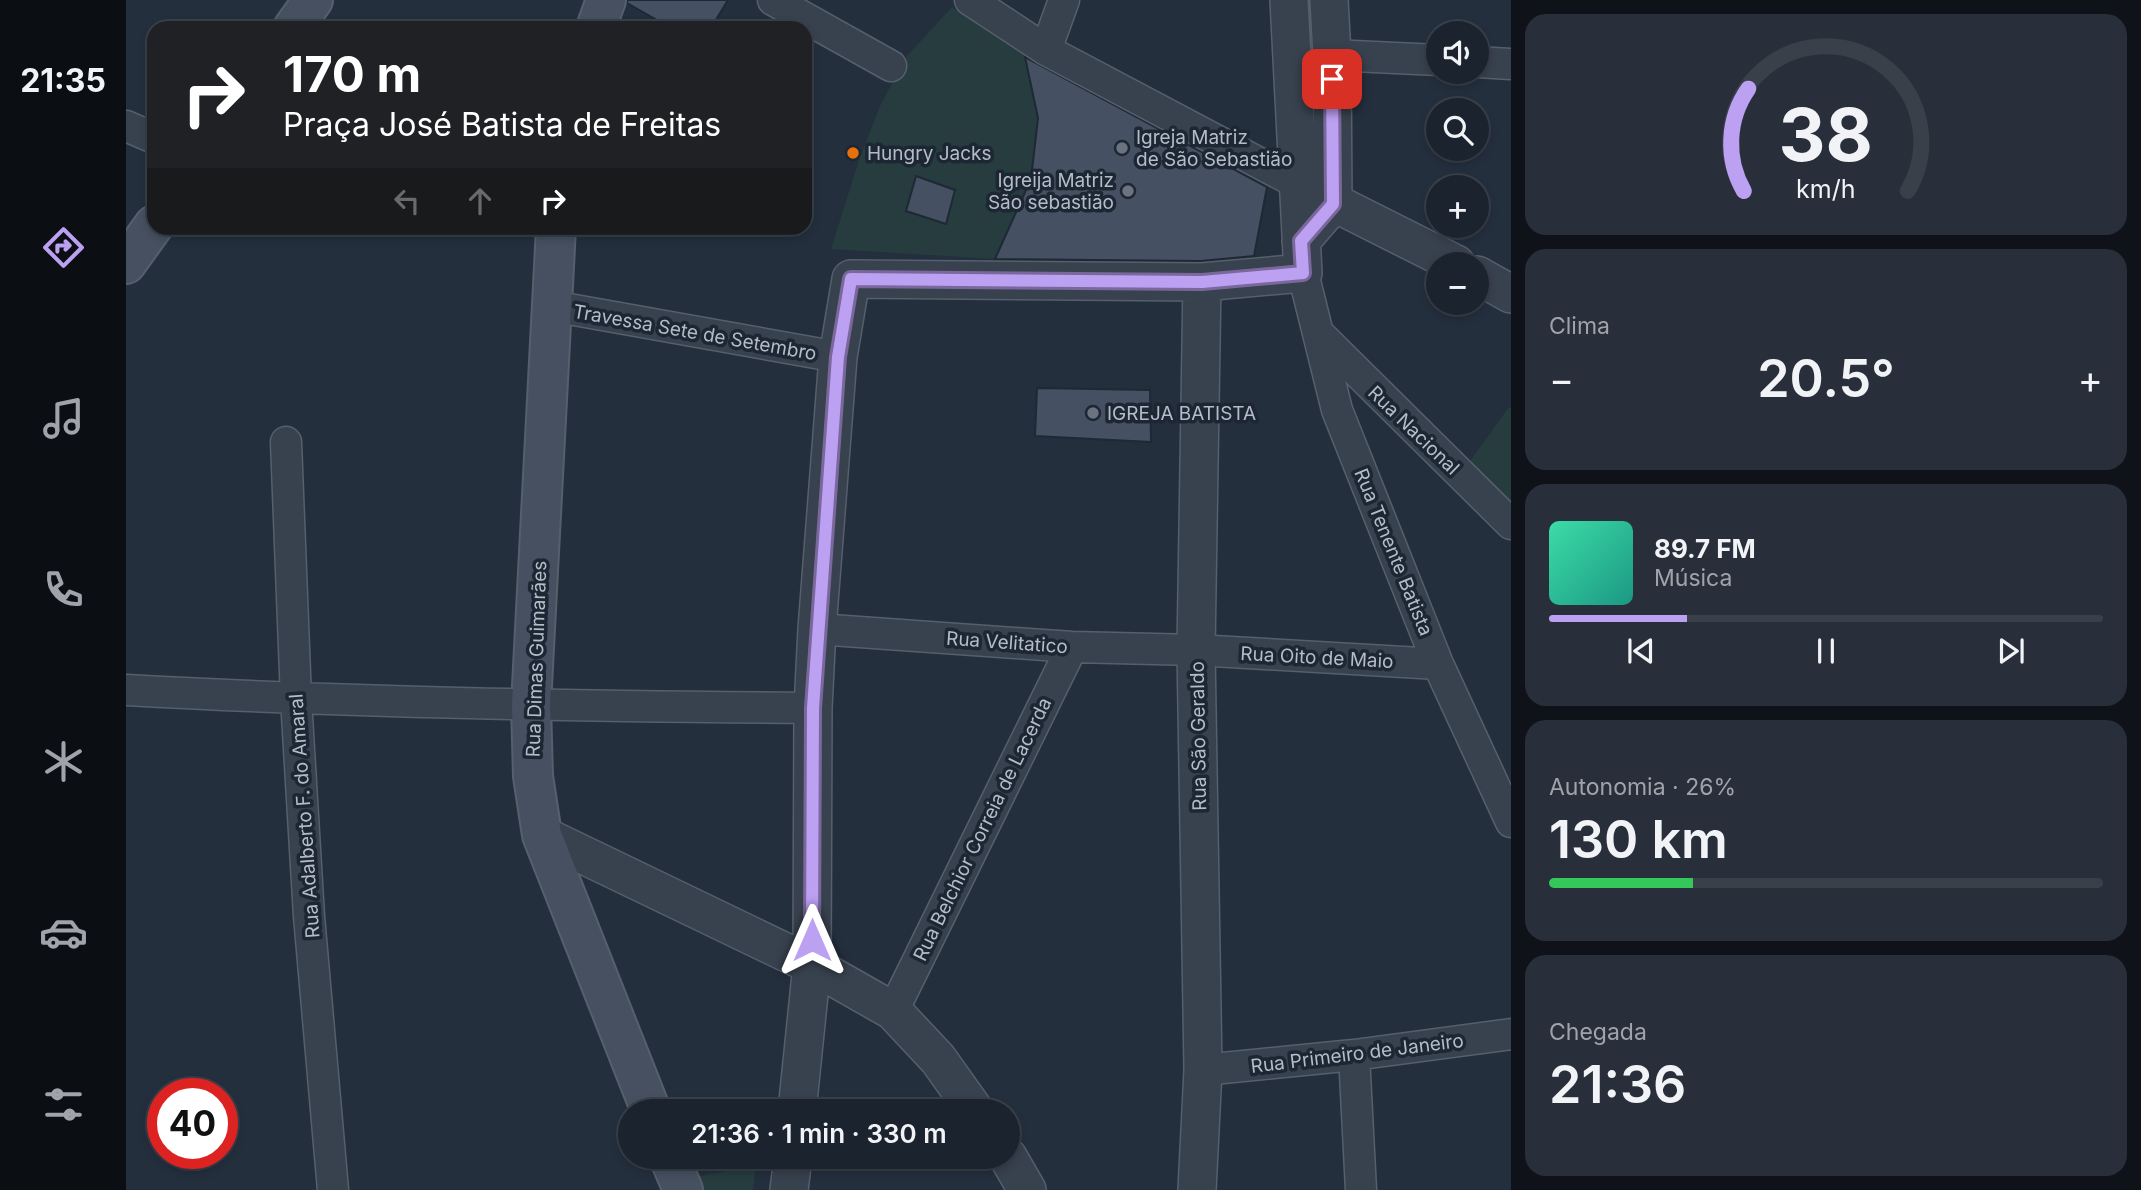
<!DOCTYPE html>
<html lang="pt">
<meta charset="utf-8">
<style>
body{margin:0;font-family:Inter,sans-serif;background:#282f3a;color:#f1f3f6;height:100vh;display:flex;flex-direction:column;font-size:26px;white-space:nowrap}
*{box-sizing:border-box;margin:0}
p{font-size:23px;color:#a0a4aa}
.icon{flex:none;width:38px;height:38px;fill:none;stroke:currentColor;stroke-width:2;stroke-linecap:round;stroke-linejoin:round}
.map{position:relative;flex:1;overflow:hidden}
.side{display:flex;flex-direction:column;gap:14px;padding:14px;background:#0f1319;width:630px}
.side>*{flex:none}
.banner{position:absolute;left:21px;top:21px;width:665px;height:214px;border-radius:21px;box-shadow:0 4px 10px #0003,0 0 0 2px #39404a;background:#202124;color:#fff;overflow:hidden}
.fabs{position:absolute;left:1300px;top:21px;display:grid;gap:14px}
.fabs a{display:grid;place-items:center;width:63px;height:63px;border-radius:50%;background:#1b232e;box-shadow:0 4px 10px #0003,0 0 0 2px #39404a;font-size:35px}
.speed{position:absolute;left:21px;top:1078px;display:flex;gap:14px;font-size:35px;font-weight:700;text-align:center}
.speed>*{display:grid;place-content:center;width:91px;height:91px;border-radius:50%;background:#1b232e;box-shadow:0 4px 10px #0003,0 0 0 2px #39404a;line-height:1}
.speed .limit{border:10px solid #d22;background:#fff;color:#111}
.pin{position:absolute;display:grid;place-items:center;width:60px;height:60px;color:#fff;margin:-30px;border-radius:14px;box-shadow:0 4px 10px #0006}
.me{position:absolute;width:77px;margin:-38px;rotate:0deg;stroke-linejoin:round;filter:drop-shadow(0 0 5px #0008)}
.turn{display:flex;align-items:center;gap:24px;height:147px;padding:0 21px;font-size:32px}
.turn .icon{width:91px;height:91px;stroke-width:2.5}
.turn b{display:block;font-size:49px;line-height:60px}
.lanes{display:flex;align-items:center;height:66px;padding:0 21px;background:#0003;justify-content:center;gap:35px;direction:ltr}
.lanes .off{opacity:.35}
.big{font-size:52px;font-weight:600;line-height:1.1}
.side .tile{flex:1;display:flex;flex-direction:column;justify-content:center;gap:10px;min-width:0;padding:0 24px;border-radius:21px;background:#282f3a}
.side .dial{align-items:center;gap:0}
.dial svg{height:182px;overflow:visible;fill:none;stroke:#39404a;stroke-width:7;stroke-linecap:round;text-anchor:middle}
.dial text{fill:#f1f3f6;stroke:none}
.song{display:flex;align-items:center;gap:21px}
.cover{width:84px;height:84px;border-radius:10px;background:linear-gradient(135deg,hsl(160 70% 55%),hsl(170 70% 35%))}
.played{height:7px;border-radius:4px;background:linear-gradient(90deg,#bca0f2 25%,#39404a 25%)}
.keys{display:flex;justify-content:space-around;direction:ltr}
.heat{display:flex;justify-content:space-between;align-items:center;font-size:38px;direction:ltr}
.charge{height:10px;border-radius:5px;background:linear-gradient(90deg,#34c759 26%,#39404a 0)}
.trip{position:absolute;left:492px;top:1099px;width:402px;height:70px;border-radius:35px;background:#1b232e;box-shadow:0 4px 10px #0003,0 0 0 2px #39404a;font-weight:600;line-height:70px;text-align:center}
main{display:flex;flex:1;min-height:0}
.menu{display:flex;flex-direction:column;width:126px;justify-content:space-around;align-items:center;background:#0b0e12;color:#a0a4aa}
.menu .icon{width:49px;height:49px}
.menu .active{color:#bca0f2}
.menu b{font-size:32px;color:#f1f3f6}
.map>svg:first-child{display:block}
</style>
<main>
<nav class="menu">
<b>21:35</b>
<svg class="icon active" aria-label="directions" viewBox="0 0 24 24"><path d="M12 3l9 9-9 9-9-9zM9 14v-3h6M13 9l2 2-2 2"/></svg>
<svg class="icon" aria-label="music" viewBox="0 0 24 24"><path d="M9 18V5l10-2v13"/><circle cx="6" cy="18" r="3"/><circle cx="16" cy="16" r="3"/></svg>
<svg class="icon" aria-label="phone" viewBox="0 0 24 24"><path d="M5 4h4l2 5-3 2q2 4 5 5l2-3 5 2v4C11 20 4 13 5 4z"/></svg>
<svg class="icon" aria-label="climate" viewBox="0 0 24 24"><path d="M12 3v18M4 7l16 10M4 17L20 7"/></svg>
<svg class="icon" aria-label="car" viewBox="0 0 24 24"><path d="M5 17H2v-5l4-1 3-4h7l3 4 3 1v5h-3M9 17h6M6 11h13"/><circle cx="7" cy="17" r="2"/><circle cx="17" cy="17" r="2"/></svg>
<svg class="icon" aria-label="filters" viewBox="0 0 24 24"><path d="M4 7h16M4 17h16"/><circle cx="9" cy="7" r="2"/><circle cx="15" cy="17" r="2"/></svg>
</nav>
<div class="map">
<svg width="1385" height="1190" viewBox="0 0 1385 1190">
<rect width="100%" height="100%" fill="#242f3e"/>
<path fill="#263c3f" d="M826 7 899 55 912 118 905 179 869 259 705 249 734 157 755 104 781 56Z
M1383 407 1385 408V516L1336 472Z
M630 1166 627 1190H560L556 1179Z"/>
<path fill="#455162" stroke="#1f2835" stroke-width="2" d="M501 0H602L585 28H545L501 3Z
M899 57 1141 187 1128 256 1075 261 869 259 905 179 912 118Z
M790 176 829 190 820 224 780 211Z
M911 388 1024 390 1025 442 909 436Z"/>
<g fill="none" stroke-linecap="round" stroke-linejoin="round">
<defs>
<path id="minor" d="M647 0 765 66
M844 0 920 50 1171 183
M920 50 938 0
M1206 55 1312 60
M1351 62 1385 64
M0 126 28 138
M1177 273 1211 410 1312 664 1385 822
M426 306 712 357
M1193 334 1385 524
M160 442 170 699 183 916 207 1190
M691 629 946 647 1070 650 1312 664
M0 690C229 703 457 706 687 708
M767 1011 946 647
M1228 1055 1235 1190
M1077 1070 1228 1055 1385 1034"/>
<path id="tertiary" d="M1187 192 1330 264
M1175 241 1207 204 1206 55 1203 0
M1351 275 1385 294
M416 835 686 965 767 1011 812 1059 849 1111
M671 1111 686 965 687 708 691 629 712 357 725 279 1076 282 1177 273 1163 0
M882 1157 901 1190
M663 1190 667 1157
M1071 1190 1077 1070 1070 650 1076 282"/>
<path id="secondary" d="M167 28 187 0
M470 28 480 0
M430 228 405 705 407 776 416 835 525 1111
M0 264 28 225
M543 1157 557 1190"/>
</defs>
<use href="#minor" stroke="#565f6c" stroke-width="33"/>
<use href="#tertiary" stroke="#565f6c" stroke-width="40"/>
<use href="#secondary" stroke="#565f6c" stroke-width="42"/>
<use href="#minor" stroke="#38414e" stroke-width="30"/>
<use href="#tertiary" stroke="#38414e" stroke-width="37"/>
<use href="#secondary" stroke="#465061" stroke-width="38"/>
</g>
<g fill="none" stroke-linecap="round" stroke-linejoin="round">
<defs>
<path id="route" d="M686 940 687 708 712 357 725 279 1076 282 1177 273 1175 241 1207 204 1206 79"/>
</defs>
<use href="#route" stroke="#7a689d" stroke-width="18"/>
<use href="#route" stroke="#bca0f2" stroke-width="12"/>
</g>
<g fill="#6b7280" stroke="#1d2633" stroke-width="2.5">
<circle cx="996" cy="148" r="7"/>
<circle cx="1002" cy="191" r="7"/>
<circle cx="967" cy="413" r="7"/>
</g>
<circle fill="#e8710a" stroke="#1d2633" stroke-width="2.5" cx="727" cy="153" r="7"/>
<g text-anchor="middle" stroke-width="7" stroke-linejoin="round" paint-order="stroke">
<g font-size="19" fill="#b4bcc9" stroke="#1d2633" text-anchor="start">
<text x="1010" y="144">Igreja Matriz<tspan x="1010" dy="22">de São Sebastião</tspan></text>
<text x="741" y="160">Hungry Jacks</text>
<text x="988" y="187" text-anchor="end">Igreija Matriz<tspan x="988" dy="22">São sebastião</tspan></text>
<text x="981" y="420">IGREJA BATISTA</text>
</g>
<g font-size="19" fill="#b4bcc9" stroke="#1d2633">
<text transform="translate(569 332) rotate(10)" y="7">Travessa Sete de Setembro</text>
<text transform="translate(1288 430) rotate(44)" y="7">Rua Nacional</text>
<text transform="translate(1268 552) rotate(68)" y="7">Rua Tenente Batista</text>
<text transform="translate(881 642) rotate(4)" y="7">Rua Velitatico</text>
<text transform="translate(1191 657) rotate(3)" y="7">Rua Oito de Maio</text>
<text transform="translate(410 659) rotate(-88)" y="7">Rua Dimas Guimarães</text>
<text transform="translate(1072 736) rotate(-91)" y="7">Rua São Geraldo</text>
<text transform="translate(178 816) rotate(-94)" y="7">Rua Adalberto F. do Amaral</text>
<text transform="translate(856 829) rotate(-64)" y="7">Rua Belchior Correia de Lacerda</text>
<text transform="translate(1231 1053) rotate(-7)" y="7">Rua Primeiro de Janeiro</text>
</g>
</g>
</svg>
<div class="fabs">
<a><svg class="icon" aria-label="sound" viewBox="0 0 24 24"><path d="M4 9h4l5-4v14l-5-4H4zM17 9q2 3 0 6"/></svg></a>
<a><svg class="icon" aria-label="search" viewBox="0 0 24 24"><circle cx="10" cy="10" r="6"/><path d="M15 15l6 6"/></svg></a>
<a>+</a>
<a>−</a>
</div>
<div class="speed"><div class="limit">40</div></div>
<div class="pin" style="left:1206px;top:79px;background:#d93025"><svg class="icon" aria-label="arrive" viewBox="0 0 24 24"><path d="M6 21V4h12l-3 4 3 4H6"/></svg></div>
<svg class="me" style="left:686px;top:940px" viewBox="-20 -20 40 40"><path d="M0-17L14 15 0 8-14 15z" fill="#bca0f2" stroke="#fff" stroke-width="4"/></svg>
<div class="trip">21:36 · 1 min · 330 m</div>
<div class="banner">
<div class="turn"><svg class="icon" aria-label="right" viewBox="0 0 24 24"><path d="M7 20v-9h11M14 6l5 5-5 5"/></svg><div><b>170 m</b>Praça José Batista de Freitas</div></div>
<div class="lanes"><svg class="icon off" aria-label="left" viewBox="0 0 24 24"><path d="M17 20v-9H6M10 6l-5 5 5 5"/></svg><svg class="icon off" aria-label="ahead" viewBox="0 0 24 24"><path d="M12 20V5M6 11l6-6 6 6"/></svg><svg class="icon" aria-label="right" viewBox="0 0 24 24"><path d="M7 20v-9h11M14 6l5 5-5 5"/></svg></div>
</div>
</div>
<section class="side">
<div class="tile dial"><svg viewBox="0 0 100 80">
<path d="M14 69A42 42 0 1 1 86 69"/>
<path d="M14 69A42 42 0 0 1 16 24" stroke="#bca0f2"/>
<text x="50" y="56" font-size="32" font-weight="700">38</text>
<text x="50" y="72" font-size="11">km/h</text>
</svg></div>
<div class="tile"><p>Clima</p>
<div class="heat"><a>−</a><b class="big">20.5°</b><a>+</a></div>
</div>
<div class="tile">
<div class="song"><i class="cover"></i><div><b>89.7 FM</b><p>Música</p></div></div>
<div class="played"></div>
<div class="keys"><svg class="icon" aria-label="previous" viewBox="0 0 24 24"><path d="M18 5L8 12l10 7zM5 5v14"/></svg><svg class="icon" aria-label="pause" viewBox="0 0 24 24"><path d="M8 5v14M16 5v14"/></svg><svg class="icon" aria-label="next" viewBox="0 0 24 24"><path d="M6 5l10 7-10 7zM19 5v14"/></svg></div>
</div>
<div class="tile"><p>Autonomia · 26%</p><b class="big">130 km</b><div class="charge"></div></div>
<div class="tile"><p>Chegada</p><b class="big">21:36</b></div>
</section>
</main>
